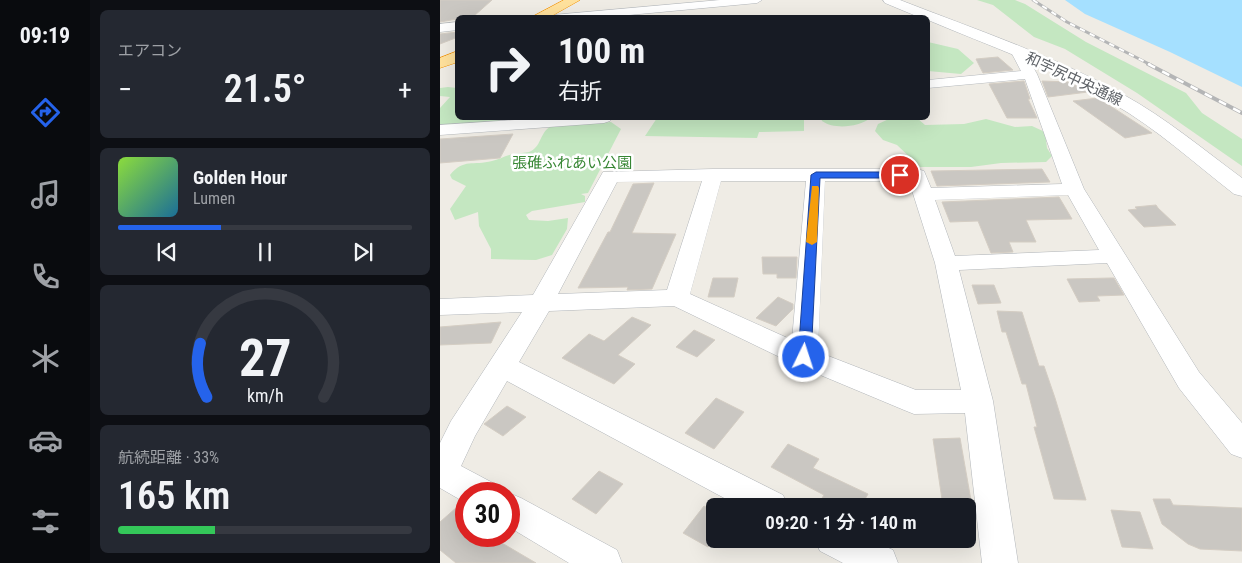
<!DOCTYPE html>
<html lang="ja">
<meta charset="utf-8">
<style>
body{margin:0;font-family:"Roboto Condensed","Noto Sans JP",sans-serif;background:#242831;color:#f1f3f6;height:100vh;display:flex;flex-direction:column;font-size:19px;white-space:nowrap}
*{box-sizing:border-box;margin:0}
p{font-size:16px;color:#9ea1a6}
.icon{flex:none;width:28px;height:28px;fill:none;stroke:currentColor;stroke-width:2;stroke-linecap:round;stroke-linejoin:round}
.map{position:relative;flex:1;overflow:hidden}
.details{display:flex;flex-direction:column;gap:10px;padding:10px;background:#0d0f14;width:350px}
.details>*{flex:none}
.guide{position:absolute;left:15px;top:15px;width:475px;height:105px;border-radius:8px;box-shadow:0 5px 20px #0002;background:#171b24;color:#f1f3f6;overflow:hidden}
.speed{position:absolute;left:15px;top:482px;display:flex;gap:10px;font-size:25px;font-weight:700;text-align:center}
.speed>*{display:grid;place-content:center;width:65px;height:65px;border-radius:50%;background:#171b24;box-shadow:0 5px 20px #0002;line-height:1}
.speed .limit{border:8px solid #d22;background:#fff;color:#111}
.pin{position:absolute;display:grid;place-items:center;width:42px;height:42px;color:#fff;margin:-21px;border:2px solid #fff;border-radius:50%;box-shadow:0 1px 5px #0007}
.me{position:absolute;width:55px;margin:-28px;rotate:4deg;stroke-linejoin:round;filter:drop-shadow(0 0 4px #0008)}
.turn{display:flex;align-items:center;gap:18px;height:105px;padding:0 20px;font-size:22px}
.turn .icon{width:65px;height:65px;stroke-width:2.5}
.turn b{display:block;font-size:35px;line-height:42px}
.big{font-size:38px;font-weight:600;line-height:1.1}
.details .widget{flex:1;display:flex;flex-direction:column;justify-content:center;gap:8px;min-width:0;padding:0 18px;border-radius:8px;background:#242831}
.details .dial{align-items:center;gap:0}
.dial svg{height:130px;overflow:visible;fill:none;stroke:#363941;stroke-width:7;stroke-linecap:round;text-anchor:middle}
.dial text{fill:#f1f3f6;stroke:none}
.song{display:flex;align-items:center;gap:15px}
.cover{width:60px;height:60px;border-radius:8px;background:linear-gradient(135deg,hsl(90 70% 55%),hsl(200 70% 35%))}
.played{height:5px;border-radius:2px;background:linear-gradient(90deg,#2563eb 35%,#363941 35%)}
.keys{display:flex;justify-content:space-around;direction:ltr}
.heat{display:flex;justify-content:space-between;align-items:center;font-size:28px;direction:ltr}
.charge{height:8px;border-radius:4px;background:linear-gradient(90deg,#34c759 33%,#363941 0)}
.trip{position:absolute;left:266px;top:498px;width:270px;height:50px;border-radius:8px;background:#171b24;box-shadow:0 5px 20px #0002;font-weight:600;line-height:50px;text-align:center}
main{display:flex;flex:1;min-height:0}
.menu{display:flex;flex-direction:column;width:90px;justify-content:space-around;align-items:center;background:#090b0e;color:#9ea1a6}
.menu .icon{width:35px;height:35px}
.menu .on{color:#2563eb}
.menu b{font-size:22px;color:#f1f3f6}
.map>svg:first-child{display:block}
</style>
<main>
<nav class="menu">
<b>09:19</b>
<svg class="icon on" aria-label="directions" viewBox="0 0 24 24"><path d="M12 3l9 9-9 9-9-9zM9 14v-3h6M13 9l2 2-2 2"/></svg>
<svg class="icon" aria-label="music" viewBox="0 0 24 24"><path d="M9 18V5l10-2v13"/><circle cx="6" cy="18" r="3"/><circle cx="16" cy="16" r="3"/></svg>
<svg class="icon" aria-label="phone" viewBox="0 0 24 24"><path d="M5 4h4l2 5-3 2q2 4 5 5l2-3 5 2v4C11 20 4 13 5 4z"/></svg>
<svg class="icon" aria-label="climate" viewBox="0 0 24 24"><path d="M12 3v18M4 7l16 10M4 17L20 7"/></svg>
<svg class="icon" aria-label="car" viewBox="0 0 24 24"><path d="M5 17H2v-5l4-1 3-4h7l3 4 3 1v5h-3M9 17h6M6 11h13"/><circle cx="7" cy="17" r="2"/><circle cx="17" cy="17" r="2"/></svg>
<svg class="icon" aria-label="filters" viewBox="0 0 24 24"><path d="M4 7h16M4 17h16"/><circle cx="9" cy="7" r="2"/><circle cx="15" cy="17" r="2"/></svg>
</nav>
<section class="details">
<div class="widget"><p>エアコン</p>
<div class="heat"><a>−</a><b class="big">21.5°</b><a>+</a></div>
</div>
<div class="widget">
<div class="song"><i class="cover"></i><div><b>Golden Hour</b><p>Lumen</p></div></div>
<div class="played"></div>
<div class="keys"><svg class="icon" aria-label="previous" viewBox="0 0 24 24"><path d="M18 5L8 12l10 7zM5 5v14"/></svg><svg class="icon" aria-label="pause" viewBox="0 0 24 24"><path d="M8 5v14M16 5v14"/></svg><svg class="icon" aria-label="next" viewBox="0 0 24 24"><path d="M6 5l10 7-10 7zM19 5v14"/></svg></div>
</div>
<div class="widget dial"><svg viewBox="0 0 100 80">
<path d="M14 69A42 42 0 1 1 86 69"/>
<path d="M14 69A42 42 0 0 1 10 36" stroke="#2563eb"/>
<text x="50" y="56" font-size="32" font-weight="700">27</text>
<text x="50" y="72" font-size="11">km/h</text>
</svg></div>
<div class="widget"><p>航続距離 · 33%</p><b class="big">165 km</b><div class="charge"></div></div>
</section>
<div class="map">
<svg width="802" height="563" viewBox="0 0 802 563">
<rect width="100%" height="100%" fill="#efece5"/>
<path fill="#c4e7c1" d="M537 0H575L585 4 646 42 746 93 762 113 802 139V166L697 93 625 49 594 37 553 5Z
M488 42 518 49 534 63 521 74 488 71Z
M8 87 17 88 18 118H63L58 122 0 127V108L10 97 0 96V88Z
M217 118H364V131L319 132 317 138 205 136Z
M381 118H431C418 127 395 130 382 121Z
M451 118H477L485 125 524 124 546 119 575 127 592 126 605 132 607 148 612 156 606 162 561 163 531 167H480L457 145 443 140 435 131 438 124Z
M171 122 181 129 148 193 141 194 145 196V202L92 211 86 215 89 220 108 221 128 218 127 229 112 255 96 260 51 259V249L39 226 38 212 15 220 10 209 26 186 12 179 10 175C24 158 33 166 52 161 59 160 66 155 74 154 79 153 85 153 89 152 102 147 99 133 111 126Z"/>
<path fill="#a5e0ff" d="M625 0H802V87L730 52 645 14Z"/>
<path fill="#cac7c2" stroke="#d4cdc3" d="M0 0H52L34 16 0 22Z
M18 32V37L0 44V34Z
M558 57 573 70 543 73 536 59Z
M584 81 590 99H588L597 118H567L549 84Z
M602 81 630 82 648 92 608 97Z
M658 98 712 133 685 138 633 101Z
M73 134 60 158 0 163V139Z
M602 169 610 182 497 186 491 171Z
M214 183 192 233 236 234 212 289 187 290 188 287 138 288 168 232H170L193 184Z
M619 197 632 219 586 220 596 242H569L573 252 551 253 538 221 510 222 502 202Z
M716 205 718 208 736 225 704 227 688 210 697 209 695 207Z
M322 257H357L356 278H337V274H323Z
M273 278H298L294 297H268Z
M671 278H674L684 295 657 296 660 301 639 302 627 279Z
M532 285H554L561 303 538 304Z
M338 297 353 304V309L336 326 316 318Z
M557 311 582 312 599 366H604L615 398 646 500 614 499 594 427H597L586 384H582L566 332H562Z
M192 317 211 325 178 355 195 364 174 384 122 358 149 334 164 341Z
M61 322 51 343 0 345V327Z
M254 330 275 340 257 357 236 347Z
M276 398 304 412 274 449 245 433Z
M67 406 86 417 63 436 44 424Z
M520 438 532 506H503L493 439Z
M348 444 379 459 373 468 428 494 421 506H377L384 495 331 467Z
M159 471 183 484 156 514 132 499Z
M713 499H730L733 505 802 508V551L760 549 748 544 722 524Z
M264 506 275 512V537L268 547 243 533Z
M17 507 26 514V536H50L96 563H16L0 550V522Z
M671 510 700 512 713 549 682 547Z"/>
<g fill="none" stroke-linecap="round" stroke-linejoin="round">
<defs>
<path id="minor" d="M280 0H322L317 3 157 18H108L113 15Z
M18 22V30L0 32V24Z
M578 48 583 49 597 74 644 189 759 372 802 423V458L791 454 739 388 667 263 519 270 553 401 578 563H542L525 413 474 414 464 410 354 364 234 306 109 311 79 362 343 495 348 506H299L67 381 35 436 21 466 53 483 58 494H26V503L0 488V443L11 421 82 312 0 315V299L93 295 163 172 273 169H477L484 171 491 188 622 184 585 79 488 88V80L581 71 571 52ZM262 181 227 290 118 294 177 182ZM281 181H366L352 340 250 294ZM385 181H469L495 263 521 390H476L378 352ZM628 195 659 250 515 256 495 200Z
M104 118H172L170 121 164 123 0 135V125Z
M69 493 81 498 177 550 182 563H129L69 527 67 494Z
M375 539H430L453 550 458 563H403L380 551Z"/>
<path id="tertiary" d="M443 0H460C534 29 615 56 684 95 726 118 764 150 802 178V196L794 194C754 163 716 128 672 103 614 68 549 46 488 20V18H481L445 3Z"/>
<path id="trunk" d="M124 0H140L108 18H90Z
M18 51V62L0 68V58Z"/>
</defs>
<use href="#minor" stroke="#b2b6ba" stroke-width="1"/>
<use href="#tertiary" stroke="#b2b6ba" stroke-width="1"/>
<use href="#trunk" stroke="#f49200" stroke-width="1"/>
<use href="#minor" fill="#fff" fill-rule="evenodd"/>
<use href="#tertiary" fill="#fff" fill-rule="evenodd"/>
<use href="#trunk" fill="#ffe19c" fill-rule="evenodd"/>
<defs>
<path id="rail-far1" d="M593 0 627 22 711 65"/>
<path id="rail" d="M708 64 802 113"/>
</defs>
<use href="#rail-far1" stroke="#b4b5b6" stroke-width="3"/>
<use href="#rail" stroke="#b4b5b6" stroke-width="4"/>
<use href="#rail-far1" stroke="#fff" stroke-width="2" stroke-dasharray="5.5" stroke-linecap="butt"/>
<use href="#rail" stroke="#fff" stroke-width="2.5" stroke-dasharray="8" stroke-linecap="butt"/>
</g>
<path fill="#2563eb" stroke="#184099" d="M376 172H460L464 175 460 178H380L371 357 369 360H360L358 357 371 175Z"/>
<path fill="#f59e0b" d="M372 186H378L379 188 377 242 372 245 366 242Z"/>
<g text-anchor="middle" stroke-width="5" stroke-linejoin="round" paint-order="stroke">
<g font-size="15" fill="#5d6166" stroke="#fff">
<text transform="translate(634 79) rotate(25)" y="5">和宇尻中央通線</text>
</g>
<g font-size="15" fill="#378633" stroke="#fff">
<text x="132" y="168">張碓ふれあい公園</text>
</g>
</g>
</svg>
<div class="speed"><div class="limit">30</div></div>
<div class="pin" style="left:460px;top:175px;background:#d93025"><svg class="icon" aria-label="arrive" viewBox="0 0 24 24"><path d="M6 21V4h12l-3 4 3 4H6"/></svg></div>
<svg class="me" style="left:364px;top:357px" viewBox="-20 -20 40 40"><circle r="17" fill="#2563eb" stroke="#fff" stroke-width="3"/><path d="M0-11L8 9 0 5-8 9z" fill="#fff"/></svg>
<div class="trip">09:20 · 1 分 · 140 m</div>
<div class="guide">
<div class="turn"><svg class="icon" aria-label="right" viewBox="0 0 24 24"><path d="M7 20v-9h11M14 6l5 5-5 5"/></svg><div><b>100 m</b>右折</div></div>
</div>
</div>
</main>
